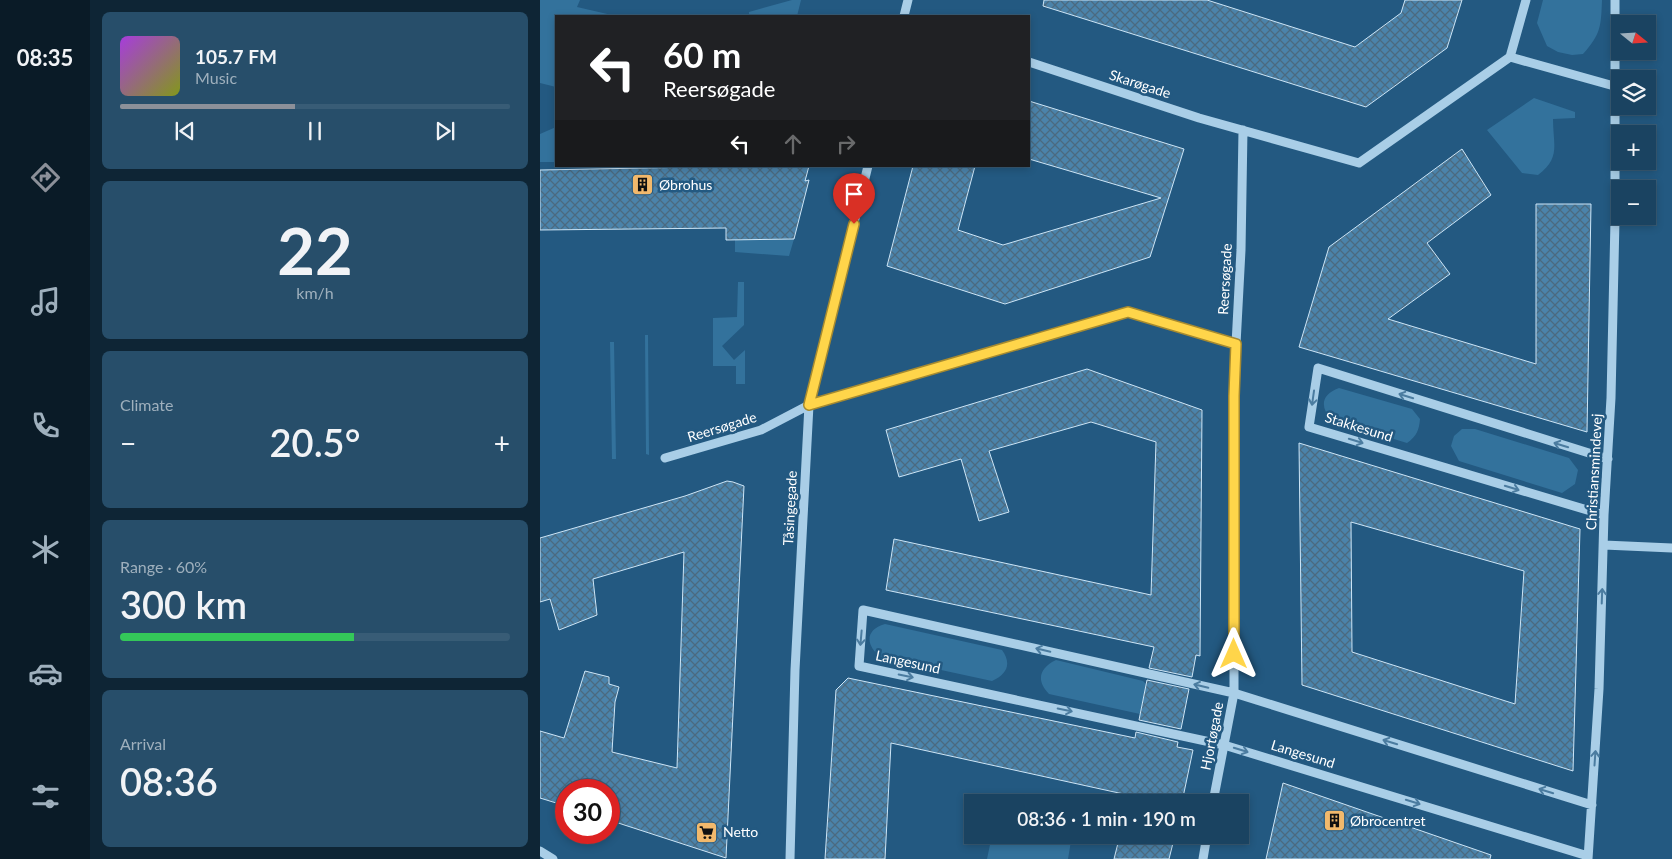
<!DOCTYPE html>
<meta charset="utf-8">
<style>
body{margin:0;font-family:Lato,sans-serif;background:#274e6a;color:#f1f3f6;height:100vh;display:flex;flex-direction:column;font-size:19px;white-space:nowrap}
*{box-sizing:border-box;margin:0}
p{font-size:16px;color:#9fb0bd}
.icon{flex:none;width:28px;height:28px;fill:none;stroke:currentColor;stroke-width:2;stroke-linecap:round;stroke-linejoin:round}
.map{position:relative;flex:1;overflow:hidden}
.details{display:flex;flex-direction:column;gap:12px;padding:12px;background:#0e2535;width:450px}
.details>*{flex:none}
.banner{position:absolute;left:15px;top:15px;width:475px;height:152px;border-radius:0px;box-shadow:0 2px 8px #0003,0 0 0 1px #385c76;background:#202124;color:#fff;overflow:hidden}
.needle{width:32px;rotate:108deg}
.controls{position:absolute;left:1071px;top:15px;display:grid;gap:10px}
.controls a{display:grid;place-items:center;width:45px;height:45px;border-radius:0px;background:#1a4361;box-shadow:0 2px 8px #0003,0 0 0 1px #385c76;font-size:25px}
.speed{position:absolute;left:15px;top:779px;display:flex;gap:10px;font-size:25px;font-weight:700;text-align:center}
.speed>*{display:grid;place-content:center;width:65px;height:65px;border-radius:50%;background:#1a4361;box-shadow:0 2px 8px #0003,0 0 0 1px #385c76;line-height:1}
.speed .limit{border:8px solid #d22;background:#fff;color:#111}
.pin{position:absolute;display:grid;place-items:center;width:42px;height:42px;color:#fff;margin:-51px -21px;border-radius:50% 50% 50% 0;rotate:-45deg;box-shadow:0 0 5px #0007}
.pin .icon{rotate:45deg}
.me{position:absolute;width:55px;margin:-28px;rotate:0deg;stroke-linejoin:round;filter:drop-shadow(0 0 4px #0008)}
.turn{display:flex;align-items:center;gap:18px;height:105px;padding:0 25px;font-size:22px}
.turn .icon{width:65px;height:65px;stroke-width:2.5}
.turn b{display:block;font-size:35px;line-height:42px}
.lanes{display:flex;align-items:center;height:48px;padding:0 25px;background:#0003;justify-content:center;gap:25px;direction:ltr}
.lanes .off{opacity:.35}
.big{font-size:38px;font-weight:600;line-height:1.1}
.details .tile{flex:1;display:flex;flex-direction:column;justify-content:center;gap:8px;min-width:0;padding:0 18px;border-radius:8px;background:#274e6a}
.details .dial{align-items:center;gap:0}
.dial b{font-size:65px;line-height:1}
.song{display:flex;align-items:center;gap:15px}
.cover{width:60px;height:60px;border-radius:8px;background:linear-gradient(135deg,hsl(280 70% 55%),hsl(70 70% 35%))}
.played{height:5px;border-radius:2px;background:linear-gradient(90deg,#8c9099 45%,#385c76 45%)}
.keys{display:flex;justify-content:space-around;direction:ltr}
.heat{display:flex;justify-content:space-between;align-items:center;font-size:28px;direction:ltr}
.charge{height:8px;border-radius:4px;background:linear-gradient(90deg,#34c759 60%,#385c76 0)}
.trip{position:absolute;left:424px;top:794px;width:285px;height:50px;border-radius:0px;background:#1a4361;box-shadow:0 2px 8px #0003,0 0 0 1px #385c76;font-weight:600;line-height:50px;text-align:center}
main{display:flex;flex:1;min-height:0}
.tabs{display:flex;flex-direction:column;width:90px;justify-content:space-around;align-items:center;background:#0a1b27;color:#9fb0bd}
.tabs .icon{width:35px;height:35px}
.tabs .current{color:#8c9099}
.tabs b{font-size:22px;color:#f1f3f6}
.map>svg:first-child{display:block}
</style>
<main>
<nav class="tabs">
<b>08:35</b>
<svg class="icon current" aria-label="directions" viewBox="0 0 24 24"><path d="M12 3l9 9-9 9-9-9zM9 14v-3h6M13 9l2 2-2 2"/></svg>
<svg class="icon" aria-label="music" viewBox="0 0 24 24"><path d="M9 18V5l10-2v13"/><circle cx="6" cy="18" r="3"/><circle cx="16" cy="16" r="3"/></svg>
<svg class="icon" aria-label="phone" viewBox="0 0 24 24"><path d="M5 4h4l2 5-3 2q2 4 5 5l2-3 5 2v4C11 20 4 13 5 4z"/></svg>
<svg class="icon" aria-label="climate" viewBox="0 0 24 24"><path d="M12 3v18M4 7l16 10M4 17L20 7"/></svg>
<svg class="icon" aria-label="car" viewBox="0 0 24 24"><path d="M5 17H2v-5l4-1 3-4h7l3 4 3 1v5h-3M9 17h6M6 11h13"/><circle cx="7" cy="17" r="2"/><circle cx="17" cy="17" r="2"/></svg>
<svg class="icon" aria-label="filters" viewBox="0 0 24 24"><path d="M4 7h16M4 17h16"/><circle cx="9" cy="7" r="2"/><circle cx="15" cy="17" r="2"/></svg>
</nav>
<section class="details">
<div class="tile">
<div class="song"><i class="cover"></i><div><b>105.7 FM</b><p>Music</p></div></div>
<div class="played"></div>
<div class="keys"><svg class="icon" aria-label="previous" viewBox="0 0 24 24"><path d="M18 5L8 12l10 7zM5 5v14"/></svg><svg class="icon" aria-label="pause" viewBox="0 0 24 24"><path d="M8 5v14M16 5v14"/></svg><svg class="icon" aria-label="next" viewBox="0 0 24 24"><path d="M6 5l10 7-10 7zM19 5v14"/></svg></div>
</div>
<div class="tile dial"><b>22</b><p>km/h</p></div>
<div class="tile"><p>Climate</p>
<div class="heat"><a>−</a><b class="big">20.5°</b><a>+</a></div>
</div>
<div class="tile"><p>Range · 60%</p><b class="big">300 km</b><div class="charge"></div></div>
<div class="tile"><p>Arrival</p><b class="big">08:36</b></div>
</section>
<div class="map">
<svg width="1132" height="859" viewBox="0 0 1132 859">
<defs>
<pattern id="building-cross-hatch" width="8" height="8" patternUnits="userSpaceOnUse" patternTransform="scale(1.25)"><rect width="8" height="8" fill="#4b83aa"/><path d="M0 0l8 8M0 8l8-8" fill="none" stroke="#4b6a80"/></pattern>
</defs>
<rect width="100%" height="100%" fill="#235981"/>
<path fill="#33729c" d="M0 0H40L37 7 76 16H16V87L0 83Z
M252 0H261L257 16H209V12Z
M1003 0H1062C1061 26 1061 34 1043 54L1032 55 1018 52 1007 46 997 23Z
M994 98 1035 112V118L1013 119C1013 145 1021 158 998 175L982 173 947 130Z
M16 127V162H0V134Z
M254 239 249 256 195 252V240Z
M198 282H204V325L182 346 194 360 205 350V384H196V366H173V318L197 317Z
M105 335H108L109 455 106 454Z
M70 342H74L76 459H72Z
M799 388 872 409 880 419C879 430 877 436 867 443L791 420C780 406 781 395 799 388Z
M922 429H935L1029 458 1038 470 1035 484 1022 493 919 461 911 446 914 436Z
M345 624 462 650C472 664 467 674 452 681L341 657C326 646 324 630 345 624Z
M516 660 603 681 606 684 600 714 509 694C496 681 499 668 516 660Z
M452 835H532L528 859H447Z"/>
<path fill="url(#building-cross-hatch)" stroke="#cde5f6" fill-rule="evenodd" d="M504 0H667L815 47 861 13 865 0H922L907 48 826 107 503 6Z
M489 101 644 149 610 257 465 304 347 266 373 166H435L418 230 463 245 621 198 489 159Z
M922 149 951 195 887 243 910 274 848 319 996 364V204H1051L1047 432 759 347 789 247Z
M208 166H269L265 181 269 180 254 239 186 240V228L0 230V170Z
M547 369 662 410 660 656 656 655 652 677 609 668 614 647 346 590 354 539 611 595 616 442 551 422 449 451 469 512 439 521 421 459 359 477 346 430Z
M759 443 1040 529 1033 771 762 685ZM811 522 984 571 975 704 812 652Z
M187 481 193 482 204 486 186 858 69 820V790H26V806L0 798V731L24 738 45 671 69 677V684L79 687 75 702 72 752 137 768 144 552 53 579 57 615 19 630 10 599 0 602V538L145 496Z
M308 678 595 738 596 732 638 742 637 747 653 750 642 802H586L588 795 351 743 345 859H285L296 690Z
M607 680 649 689 641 729 599 720Z
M743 783 951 855 950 859H726Z
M580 835H635L629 859H574Z"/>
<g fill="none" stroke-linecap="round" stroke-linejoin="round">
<path stroke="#a9cee7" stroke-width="9" d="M364 16 368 0
M970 57 1074 86
M489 62 659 118 819 163 970 57 986 0
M125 458 221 430 269 405 588 312 696 343
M1064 515 769 427 778 368 1068 459
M1064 545 1132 548
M673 802 694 693V382L701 250 703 130
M0 851 13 859
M1048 856 684 745 319 666 323 610 694 693 1052 805
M250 859 255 670 269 405 328 166
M663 859 667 835
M1048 859 1059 689 1064 515 1071 398 1075 220V0"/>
</g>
<defs><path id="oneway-shaft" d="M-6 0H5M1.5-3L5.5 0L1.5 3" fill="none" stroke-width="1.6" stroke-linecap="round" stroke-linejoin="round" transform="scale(1.25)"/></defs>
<g stroke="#4b7ca0">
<use href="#oneway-shaft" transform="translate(866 396) rotate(-163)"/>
<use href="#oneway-shaft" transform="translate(773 398) rotate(98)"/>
<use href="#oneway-shaft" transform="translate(816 441) rotate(17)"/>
<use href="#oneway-shaft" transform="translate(1021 445) rotate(-163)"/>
<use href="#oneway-shaft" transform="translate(972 488) rotate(17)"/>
<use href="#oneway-shaft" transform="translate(1062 596) rotate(-88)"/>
<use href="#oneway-shaft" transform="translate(321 638) rotate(95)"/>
<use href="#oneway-shaft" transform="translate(503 650) rotate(-167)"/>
<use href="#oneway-shaft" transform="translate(366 676) rotate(12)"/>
<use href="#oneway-shaft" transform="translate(661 686) rotate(-167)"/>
<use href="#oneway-shaft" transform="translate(525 710) rotate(12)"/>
<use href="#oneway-shaft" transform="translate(850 742) rotate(-163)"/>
<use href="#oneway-shaft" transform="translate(701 750) rotate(17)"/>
<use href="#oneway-shaft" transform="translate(1055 758) rotate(-86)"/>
<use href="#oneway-shaft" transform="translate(1006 791) rotate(-163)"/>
<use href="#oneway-shaft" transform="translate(873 802) rotate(17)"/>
</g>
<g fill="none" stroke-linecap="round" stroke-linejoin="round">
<defs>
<path id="route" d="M314 224 269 405 588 312 696 344 694 396V654"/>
</defs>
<use href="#route" stroke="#a68a30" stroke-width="12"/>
<use href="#route" stroke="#ffd54a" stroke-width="9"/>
</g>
<defs>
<symbol id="building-square" viewBox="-11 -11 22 22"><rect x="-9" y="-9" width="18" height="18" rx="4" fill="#f2b96c" stroke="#235981"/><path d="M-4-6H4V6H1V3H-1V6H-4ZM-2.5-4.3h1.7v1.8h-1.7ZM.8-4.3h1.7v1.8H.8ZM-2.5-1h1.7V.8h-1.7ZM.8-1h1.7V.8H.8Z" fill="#111"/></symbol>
<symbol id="supermarket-square" viewBox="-11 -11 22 22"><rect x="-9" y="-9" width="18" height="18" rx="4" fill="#f2b96c" stroke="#235981"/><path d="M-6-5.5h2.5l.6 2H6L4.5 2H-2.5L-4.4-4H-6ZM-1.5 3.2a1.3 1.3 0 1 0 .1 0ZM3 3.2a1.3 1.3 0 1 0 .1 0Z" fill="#111"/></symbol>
</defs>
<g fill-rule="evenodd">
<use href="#building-square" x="90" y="172" width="25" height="25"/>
<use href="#building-square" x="782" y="808" width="25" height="25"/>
<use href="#supermarket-square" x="154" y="820" width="25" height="25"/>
</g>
<g text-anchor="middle" stroke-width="5" stroke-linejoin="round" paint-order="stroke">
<g font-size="14" fill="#fff" stroke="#235981">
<text transform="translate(600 84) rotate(18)" y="5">Skarøgade</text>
<text transform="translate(685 279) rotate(-87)" y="5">Reersøgade</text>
<text transform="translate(182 427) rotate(-17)" y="5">Reersøgade</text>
<text transform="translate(819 427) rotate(17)" y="5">Stakkesund</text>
<text transform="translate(1054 472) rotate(-87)" y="5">Christiansmindevej</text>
<text transform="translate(250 508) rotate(-87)" y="5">Tåsingegade</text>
<text transform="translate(368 662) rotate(12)" y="5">Langesund</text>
<text transform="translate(672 736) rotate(-79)" y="5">Hjortøgade</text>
<text transform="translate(763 754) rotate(17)" y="5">Langesund</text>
</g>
<g font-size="14" fill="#fff" stroke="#235981" text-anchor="start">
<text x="119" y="190">Øbrohus</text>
<text x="810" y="826">Øbrocentret</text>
<text x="183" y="837">Netto</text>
</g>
</g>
</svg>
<div class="controls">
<a><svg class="needle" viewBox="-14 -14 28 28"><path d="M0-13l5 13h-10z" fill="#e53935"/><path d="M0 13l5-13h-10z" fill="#9fb0bd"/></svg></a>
<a><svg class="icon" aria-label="layers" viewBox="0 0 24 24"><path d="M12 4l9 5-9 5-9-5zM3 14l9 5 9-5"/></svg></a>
<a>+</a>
<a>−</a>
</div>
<div class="speed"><div class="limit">30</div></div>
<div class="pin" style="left:314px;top:224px;background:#d93025"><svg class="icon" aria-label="arrive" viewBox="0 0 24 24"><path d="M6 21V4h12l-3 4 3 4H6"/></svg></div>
<svg class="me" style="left:694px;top:654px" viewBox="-20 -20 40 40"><path d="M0-17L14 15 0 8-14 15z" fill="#ffd54a" stroke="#fff" stroke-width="4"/></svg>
<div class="trip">08:36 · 1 min · 190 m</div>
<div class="banner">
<div class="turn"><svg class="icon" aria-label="left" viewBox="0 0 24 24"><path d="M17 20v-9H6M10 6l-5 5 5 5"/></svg><div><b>60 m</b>Reersøgade</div></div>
<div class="lanes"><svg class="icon" aria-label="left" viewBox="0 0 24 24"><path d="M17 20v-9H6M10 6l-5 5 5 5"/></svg><svg class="icon off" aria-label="ahead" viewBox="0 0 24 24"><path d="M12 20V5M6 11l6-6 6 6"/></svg><svg class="icon off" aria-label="right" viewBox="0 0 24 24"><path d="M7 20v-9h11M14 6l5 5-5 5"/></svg></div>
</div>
</div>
</main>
